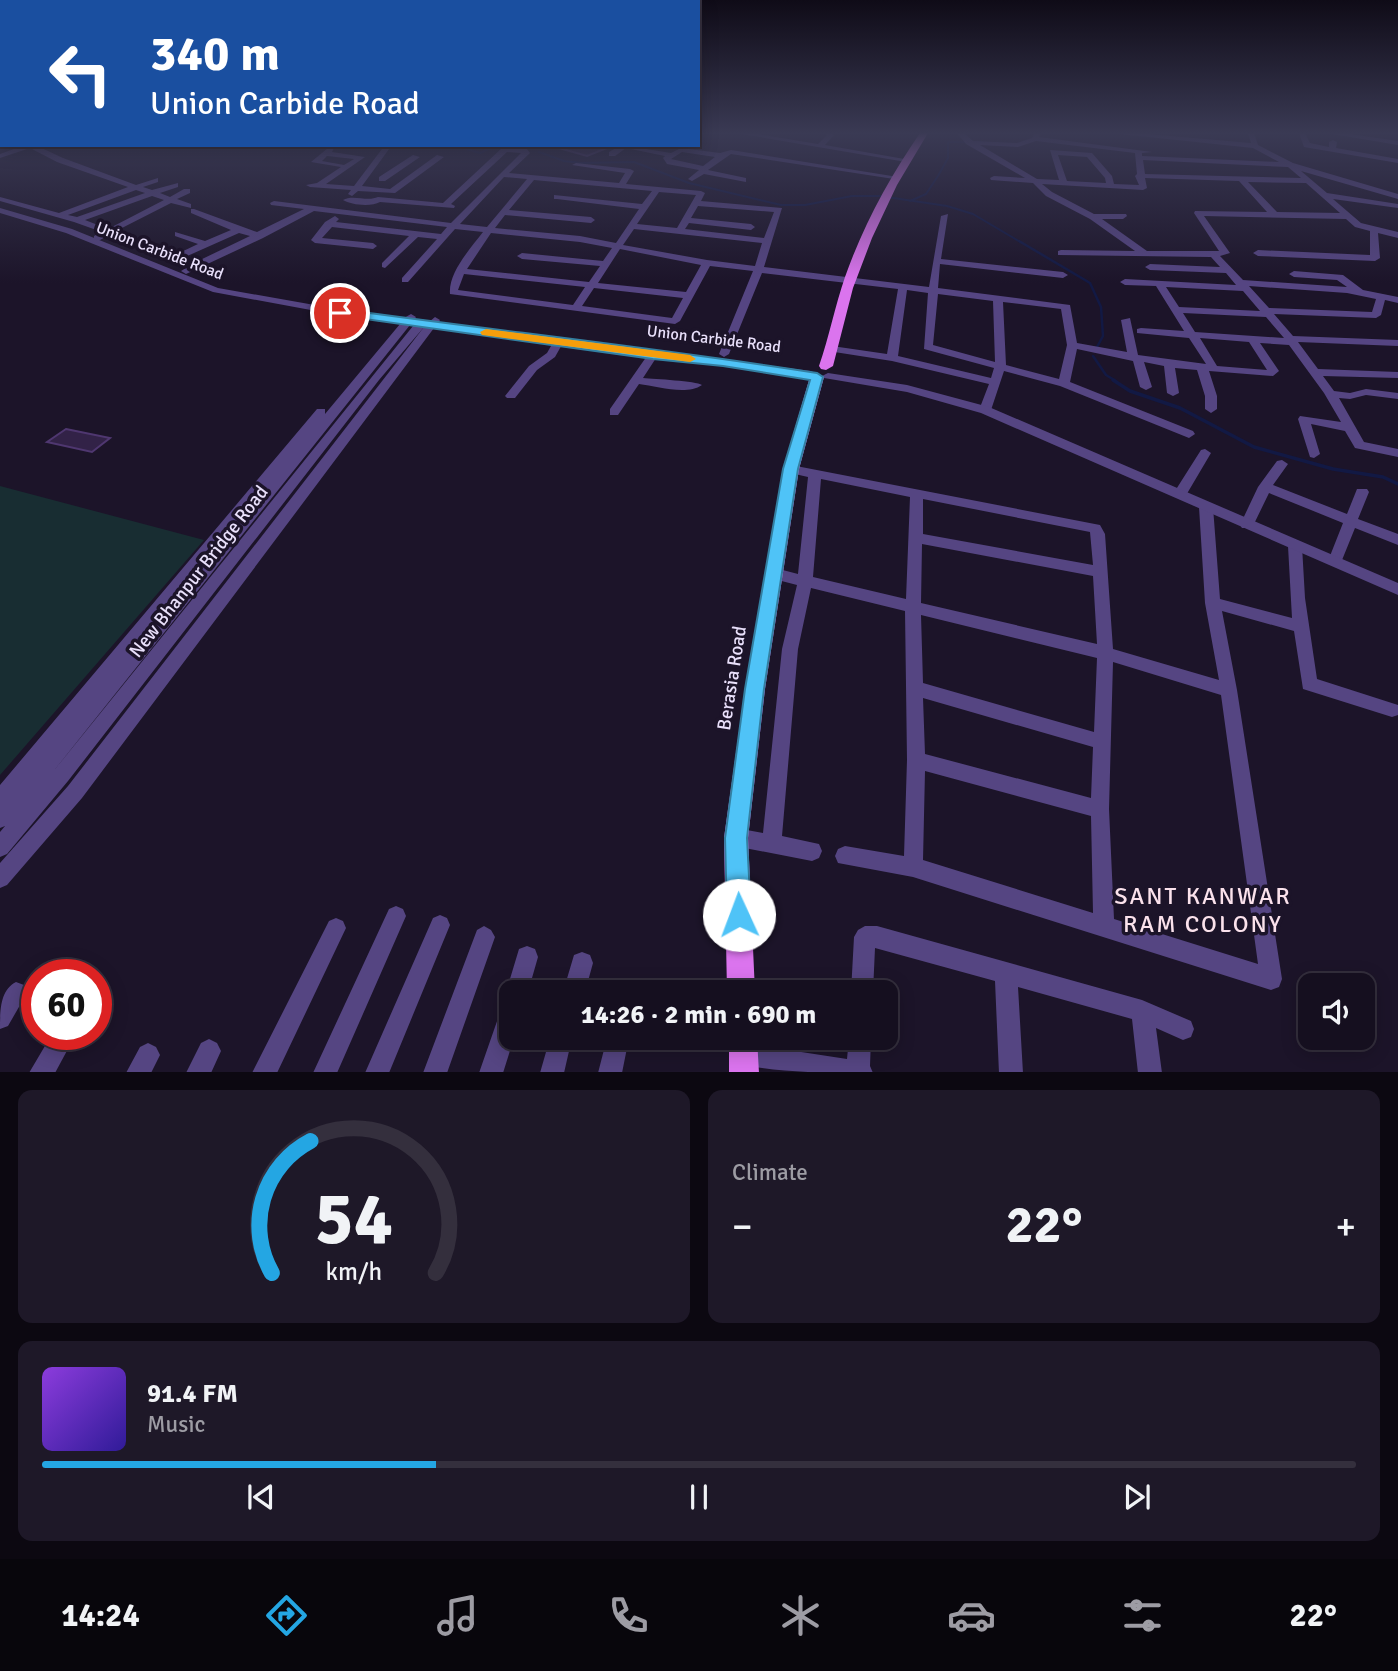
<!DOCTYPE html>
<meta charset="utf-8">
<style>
body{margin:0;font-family:Signika,sans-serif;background:#1e1828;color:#f1f3f6;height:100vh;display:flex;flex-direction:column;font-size:26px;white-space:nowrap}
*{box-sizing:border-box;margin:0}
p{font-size:23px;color:#9d9ca4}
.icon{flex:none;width:38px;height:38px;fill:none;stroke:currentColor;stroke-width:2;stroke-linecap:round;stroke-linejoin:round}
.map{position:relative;height:1072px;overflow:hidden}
.sheet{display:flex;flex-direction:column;gap:18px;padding:18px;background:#0c0811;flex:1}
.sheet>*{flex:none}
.guide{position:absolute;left:0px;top:0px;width:700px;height:147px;box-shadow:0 4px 18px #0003,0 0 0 2px #342f3d;background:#1a4fa0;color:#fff;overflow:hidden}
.tools{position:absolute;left:1298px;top:973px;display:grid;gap:14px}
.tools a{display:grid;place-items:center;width:77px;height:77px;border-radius:14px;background:#150f1f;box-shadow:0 4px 18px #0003,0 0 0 2px #342f3d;font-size:35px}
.speed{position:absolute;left:21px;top:959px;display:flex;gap:14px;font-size:35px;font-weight:700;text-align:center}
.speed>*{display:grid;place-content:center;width:91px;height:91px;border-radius:50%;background:#150f1f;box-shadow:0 4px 18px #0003,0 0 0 2px #342f3d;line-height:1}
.speed .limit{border:10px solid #d22;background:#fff;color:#111}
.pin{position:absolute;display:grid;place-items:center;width:60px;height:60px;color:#fff;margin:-30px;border:4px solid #fff;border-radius:50%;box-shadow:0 2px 7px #0007}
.me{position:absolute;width:77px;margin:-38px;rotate:358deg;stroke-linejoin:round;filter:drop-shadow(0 0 5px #0008)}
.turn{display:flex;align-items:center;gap:24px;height:147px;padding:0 35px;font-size:32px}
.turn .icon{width:91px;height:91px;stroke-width:2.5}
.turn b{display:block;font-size:49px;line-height:60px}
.big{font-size:52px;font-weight:800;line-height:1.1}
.sheet .card{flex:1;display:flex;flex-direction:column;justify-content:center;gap:10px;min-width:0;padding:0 24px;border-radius:14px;background:#1e1828}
.sheet .dial{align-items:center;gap:0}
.dial svg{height:182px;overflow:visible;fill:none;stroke:#342f3d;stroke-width:7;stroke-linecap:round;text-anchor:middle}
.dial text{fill:#f1f3f6;stroke:none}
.song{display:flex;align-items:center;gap:21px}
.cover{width:84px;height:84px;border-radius:10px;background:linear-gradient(135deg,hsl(270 70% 55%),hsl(250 70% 35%))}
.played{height:7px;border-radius:4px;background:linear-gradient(90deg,#24a6e3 30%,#342f3d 30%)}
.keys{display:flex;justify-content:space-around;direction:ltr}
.heat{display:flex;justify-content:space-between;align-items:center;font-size:38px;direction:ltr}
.sheet .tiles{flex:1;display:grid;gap:18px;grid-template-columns:1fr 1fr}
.card:last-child{grid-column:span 2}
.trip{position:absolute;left:499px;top:980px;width:399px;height:70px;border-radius:14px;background:#150f1f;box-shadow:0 4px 18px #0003,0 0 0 2px #342f3d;font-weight:800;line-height:70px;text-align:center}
.dock{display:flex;height:112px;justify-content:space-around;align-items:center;background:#08060c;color:#9d9ca4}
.dock .icon{width:49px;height:49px}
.dock .selected{color:#24a6e3}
.dock b{font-size:32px;color:#f1f3f6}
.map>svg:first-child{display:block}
</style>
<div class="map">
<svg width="1398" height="1073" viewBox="0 0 1398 1073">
<rect width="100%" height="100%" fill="#1c1429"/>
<path fill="#182d32" d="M0 486 204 540 0 775Z"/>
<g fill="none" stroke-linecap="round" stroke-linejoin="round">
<path stroke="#121944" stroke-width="2" d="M453 145 480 153 497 145
M532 145 537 146
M539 152 564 161 580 163 634 162 689 183 781 205H805L852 196H880L947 206 973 214 1022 243
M910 201 926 194 938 176 948 158V142H983"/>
<path stroke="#121944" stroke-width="2.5" d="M1019 241 1090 283 1101 307 1103 336 1097 347
M1093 356 1106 375 1116 381"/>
<path stroke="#121944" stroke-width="3.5" d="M1113 380 1130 391 1180 408 1254 447 1333 469 1383 477 1398 484"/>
</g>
<path fill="#322247" stroke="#4f3770" stroke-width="2" d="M560 145H612V146L587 156 559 148Z
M66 429 110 438 92 452 47 442Z"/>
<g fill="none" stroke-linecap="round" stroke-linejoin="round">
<path fill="#554582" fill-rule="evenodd" d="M736 133H752L818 144 827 135 824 133H832L834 135 825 145 910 160 906 162Z
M957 133H964L973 141 1017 143 1032 138 1035 133H1041L1039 137 1152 152 1142 153V156L1279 162 1253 148 1110 133H1136L1251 143 1248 133H1254L1258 145 1293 163 1398 194V199L1301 171 1327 193 1398 204V208L1333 199 1361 223 1398 232V238L1378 233 1380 258 1375 261 1258 256 1253 253 1258 250 1370 255V231L1355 227 1346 219 1204 216 1230 253 1220 256 1243 280 1347 287 1337 280 1294 277 1289 274 1294 271 1343 275 1363 290 1398 297V303L1385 300 1381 315 1376 318 1274 314 1293 336 1398 340V346L1298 342 1318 369 1398 372V378L1323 376 1334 391 1350 393 1366 389 1398 393V399L1366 395 1350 399 1339 398 1364 442 1398 449V457L1355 448 1345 431 1311 424 1320 454 1314 458 1310 457 1298 419 1300 416 1341 422 1324 393 1289 345 1260 343 1279 371 1273 376 1209 371 1217 396V409L1211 413 1205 409V396L1197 370 1175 368 1179 393 1173 396 1167 393 1164 366 1144 362 1152 387 1146 390 1140 387 1133 361 1077 349 1070 382 1193 431 1195 434 1189 438 1060 386 1004 371 991 410 985 414 979 410 989 384 892 361 828 351 827 349 832 346 887 354 898 289 762 273 729 354 724 357 719 354 753 271 710 266 680 321 675 324 450 294C448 273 470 249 483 232L455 229 408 282H402V278L437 239 418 237 385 268 382 267V263L409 236 332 227 322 238 373 243 377 246 373 249 315 243 311 240 325 222 335 216 339 219 336 222 441 234 447 227 314 211 263 238 186 274 181 271 191 265 109 235 100 240H94V236L102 232 74 222 0 201V197L59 213 128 187 57 162 30 148 0 158V154L25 145H35L63 158 136 185 158 178V182L143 187 152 190 178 183V187L160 193 170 197 184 189H190V193L177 199 191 204V208L171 203 116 231 177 254 198 244 175 236V232L205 241 231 230 191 213V209H194L257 232 304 209 271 205 270 203 274 201 451 223 521 153 507 152 451 204 455 206 454 208 380 202C371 207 351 205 343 200 353 194 367 202 378 197L443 203 502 148 527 149 530 153 509 173 619 183 625 173 572 165 576 163 630 169 634 171 626 184 701 191 705 193 701 201 782 208 764 267 929 287 941 216 948 214 941 259 1063 272 1068 275 1063 278 940 264 938 288 1070 305 1077 343 1127 352 1121 320 1130 318 1138 355 1206 364 1189 338 1137 333V329L1141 328 1184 331 1156 286 1125 285 1120 282 1125 279 1236 285 1226 273 1150 270 1145 267 1150 264 1220 267 1211 257 1058 255V251L1061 250 1135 251 1090 219 1046 196 1033 183 991 180 990 178 994 176 1025 178 966 144ZM1036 141 1135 153 1137 174 1135 176 1139 185 1114 184 1112 176 1092 153 1050 150 1059 180 1037 179 980 145 1018 147ZM1058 155 1087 157 1105 178 1106 183 1067 181ZM1143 160 1288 167 1301 178 1145 174ZM504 177 527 179 487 227 460 224ZM1145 178 1239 181 1267 212 1195 211 1194 213 1219 251H1147L1102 219H1123L1127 216 1126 214H1094L1052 192 1042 184 1143 190 1147 188ZM534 180 652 191 642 204 554 195V199H557L639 209 616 243 580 236 495 228 505 215 591 223 595 220 591 217 509 210ZM1248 182 1306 183 1340 213 1277 212ZM136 190 145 193 77 217 68 215ZM659 192 696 195 677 228 637 224ZM152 196 164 200 108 229 85 220ZM698 206 774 212 764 238 685 229 689 223 751 230 755 227 751 224 691 218ZM634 229 762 243 755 266 707 260 623 245ZM239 233 250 236 198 261 185 257ZM491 233 580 242 612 248 603 261 522 253 517 256 522 259 600 266 589 282 467 269ZM620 249 701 265 686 292 598 283ZM464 274 585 287 573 305 458 290ZM1249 286 1347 293 1376 299 1372 312 1269 308ZM1166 287 1243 291 1260 311 1179 307ZM594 288 683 298 672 318 582 306ZM907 290 928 293 924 349 994 368 991 378 898 356ZM938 294 993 301 995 362 933 345ZM1003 302 1061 309 1067 345 1059 379 1006 365ZM1183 313 1266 317 1284 338 1195 332ZM1200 338 1249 342 1267 370 1217 366Z
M1299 133H1305L1310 143 1329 147V142L1333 140 1337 142 1336 148 1398 159V163L1304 147Z
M1326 133H1343L1398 141V145Z
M385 145H392L362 186 390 189 437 155 444 157 395 193 358 191 352 196 348 194 351 190 310 187 306 185 317 183 341 167 311 162 328 148H334L332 152 365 157 326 184 354 186ZM327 156 354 159 344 165 322 161Z
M621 145 671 153 681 148 720 153 731 150 898 177 894 179 731 154 708 170 746 178V182L704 174 692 181 688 179 699 170 667 164 663 158 665 156 626 148 615 156H609V152ZM682 152 715 157 703 166 671 159Z
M413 155 420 157 385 181H379V177Z
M559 338 564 341 555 357 537 370 515 398H507L505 396 529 366 547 353 555 339Z
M653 352 658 355 643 378C655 379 696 381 702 385 686 396 657 386 639 384L618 415H610V409L649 353Z
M1205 449 1211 453 1185 497H1175L1173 494 1175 491 1201 450Z
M1282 460 1288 464 1273 485 1347 514 1357 489H1367L1369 492 1358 519 1398 534V545L1355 528 1340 565H1330L1328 561 1343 523 1269 493 1252 528H1242L1240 525 1258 487 1277 461Z
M791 465 1100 525 1105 534 1113 649 1219 680 1205 603 1199 507 1206 502 1213 507 1220 599 1292 618 1288 546 1295 541 1300 542 1302 546 1305 598 1317 679 1398 705V715L1392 717 1303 689 1294 631 1222 611 1237 690 1282 979 1279 987 1271 990 913 877 838 863 835 856 838 849 845 846 904 856 907 760 905 611 811 588 798 649 782 836 819 844 822 851 819 858 812 861 729 845 726 838 729 831 736 828 763 833 782 649 797 585 770 578 768 574 770 570 775 568 798 574 808 477 786 472 785 469ZM821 479 910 497 906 599 813 577ZM923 499 1090 532 1093 565 923 534ZM922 544 1093 576 1097 644 921 603ZM921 615 1097 658 1094 732 923 683ZM1113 662 1221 695 1258 964 1114 919 1109 809ZM923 698 1093 747 1091 798 925 754ZM925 771 1091 816 1093 913 923 860Z
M396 906 403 909 406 916 337 1073H313L389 909Z
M440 915 447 918 450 925 389 1073H365L433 918Z
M336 918 343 921 346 928 277 1073H252L329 921Z
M484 926 491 930 495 937 447 1073H423L477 930Z
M865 926H877L1142 1000 1191 1021 1194 1029 1191 1037 1183 1040 1156 1028 1162 1073H1138L1132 1019 1018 987 1023 1073H999L995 981 875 948 873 992H851L854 937 858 930Z
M527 946 535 949 538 957 528 992H511V1001L506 992 519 949Z
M582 952 590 955 593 963 585 992H563L574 955Z
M16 982 24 985 27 993 8 1026 0 1029C0 1011 0 990 16 982Z
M511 1001V1038H514L503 1073H479L503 1004Z
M52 1034H76L55 1073H29Z
M550 1038H572L564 1073H540Z
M607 1038H629L622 1073H598Z
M849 1038H871L870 1066 873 1073C829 1073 776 1073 735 1063L731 1055 735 1047 743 1043 847 1059Z
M209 1039 217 1043 221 1051 211 1073H186L201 1043Z
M148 1043 156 1047 160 1055 151 1073H126L140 1047Z"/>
<path fill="#554582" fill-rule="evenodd" d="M0 208 72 229 218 288 354 312 404 318 411 314 416 317 414 320 422 319 429 322 435 317 440 320 438 323 811 371 817 374 811 377 434 328 82 798 7 885 0 888V863L68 786 424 327 379 380 68 781 7 854 0 857V832L5 826 0 828V785L317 409H325V414L400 324 354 318 213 292 66 233 0 213ZM410 325 413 326 52 773Z
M828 373 907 385 989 407 1398 583V595L981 413 907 392 824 378 822 376Z"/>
<path fill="#db74ee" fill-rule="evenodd" d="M920 133H928L897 185 872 238 853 288 833 366 826 370 821 369 819 366C829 337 835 306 845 277 863 226 889 178 920 133Z
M817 373 824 377 799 469 765 689 748 838 755 992H727L724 838 745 689 783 469 810 377Z
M729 1038H757L759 1073H729Z"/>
</g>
<linearGradient id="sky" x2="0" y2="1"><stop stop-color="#0f0b17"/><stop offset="0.47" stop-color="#3a3a54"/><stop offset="1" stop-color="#3a3a54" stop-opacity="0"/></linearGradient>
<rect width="1398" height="283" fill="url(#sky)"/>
<path fill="#4fc3f7" stroke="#337fa1" stroke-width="2" d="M340 309C499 331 659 348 817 373L823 377 798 469 764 689 747 838 751 915 747 924 739 927 731 924 727 915 725 838 745 689 783 469 810 380 723 366 653 359 336 315V310Z"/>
<path fill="#f59e0b" d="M486 329 690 355 696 359 690 362 482 335 480 332Z"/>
<g text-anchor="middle" stroke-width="7" stroke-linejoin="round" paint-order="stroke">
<g font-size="16" fill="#e9e0fb" stroke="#1c1429">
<text transform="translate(160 250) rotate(21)" y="6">Union Carbide Road</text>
<text transform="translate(714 338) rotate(7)" y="6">Union Carbide Road</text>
</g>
<g font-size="19" fill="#e9e0fb" stroke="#1c1429">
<text transform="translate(198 571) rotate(-52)" y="7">New Bhanpur Bridge Road</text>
<text transform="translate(731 678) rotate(-81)" y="7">Berasia Road</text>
</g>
<g font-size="24" letter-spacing="2" fill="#fbe2ec" stroke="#1c1429">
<text x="1203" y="904">SANT KANWAR<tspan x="1203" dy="28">RAM COLONY</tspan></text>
</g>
</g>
</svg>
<div class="tools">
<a><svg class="icon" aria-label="sound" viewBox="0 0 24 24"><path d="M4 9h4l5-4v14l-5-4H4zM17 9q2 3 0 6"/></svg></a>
</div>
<div class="speed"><div class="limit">60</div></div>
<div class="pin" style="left:340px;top:313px;background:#d93025"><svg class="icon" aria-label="arrive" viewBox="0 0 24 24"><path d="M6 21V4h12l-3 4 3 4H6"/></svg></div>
<svg class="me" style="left:739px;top:915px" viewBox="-20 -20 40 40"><circle r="19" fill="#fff"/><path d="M0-13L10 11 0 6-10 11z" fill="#4fc3f7"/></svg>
<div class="trip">14:26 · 2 min · 690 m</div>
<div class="guide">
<div class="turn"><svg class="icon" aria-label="left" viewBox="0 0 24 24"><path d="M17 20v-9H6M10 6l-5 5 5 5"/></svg><div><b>340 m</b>Union Carbide Road</div></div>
</div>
</div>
<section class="sheet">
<div class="tiles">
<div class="card dial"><svg viewBox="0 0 100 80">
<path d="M14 69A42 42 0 1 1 86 69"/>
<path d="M14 69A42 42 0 0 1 31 11" stroke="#24a6e3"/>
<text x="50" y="56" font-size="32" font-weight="700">54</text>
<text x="50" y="72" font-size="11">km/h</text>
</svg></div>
<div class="card"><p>Climate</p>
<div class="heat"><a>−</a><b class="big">22°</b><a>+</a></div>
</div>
<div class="card">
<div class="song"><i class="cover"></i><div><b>91.4 FM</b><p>Music</p></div></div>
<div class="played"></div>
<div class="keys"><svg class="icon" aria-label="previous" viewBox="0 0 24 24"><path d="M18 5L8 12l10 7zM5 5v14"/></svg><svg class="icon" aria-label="pause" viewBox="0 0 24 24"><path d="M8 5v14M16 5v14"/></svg><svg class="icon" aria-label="next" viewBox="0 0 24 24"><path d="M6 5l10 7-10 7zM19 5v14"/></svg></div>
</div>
</div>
</section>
<nav class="dock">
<b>14:24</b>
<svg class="icon selected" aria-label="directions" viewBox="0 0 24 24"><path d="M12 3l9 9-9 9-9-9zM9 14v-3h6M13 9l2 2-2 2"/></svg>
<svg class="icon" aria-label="music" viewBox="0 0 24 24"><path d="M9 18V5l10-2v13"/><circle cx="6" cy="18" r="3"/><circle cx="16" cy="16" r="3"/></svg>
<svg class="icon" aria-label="phone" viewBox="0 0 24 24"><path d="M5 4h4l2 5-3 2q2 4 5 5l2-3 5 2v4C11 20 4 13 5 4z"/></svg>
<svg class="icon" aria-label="climate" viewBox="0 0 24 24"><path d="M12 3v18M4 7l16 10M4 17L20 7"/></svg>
<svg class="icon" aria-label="car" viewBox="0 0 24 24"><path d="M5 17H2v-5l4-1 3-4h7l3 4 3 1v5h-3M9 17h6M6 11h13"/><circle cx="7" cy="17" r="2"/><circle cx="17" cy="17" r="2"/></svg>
<svg class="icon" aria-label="filters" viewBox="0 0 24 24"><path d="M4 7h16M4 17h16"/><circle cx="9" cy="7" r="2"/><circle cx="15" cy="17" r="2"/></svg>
<b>22°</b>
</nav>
